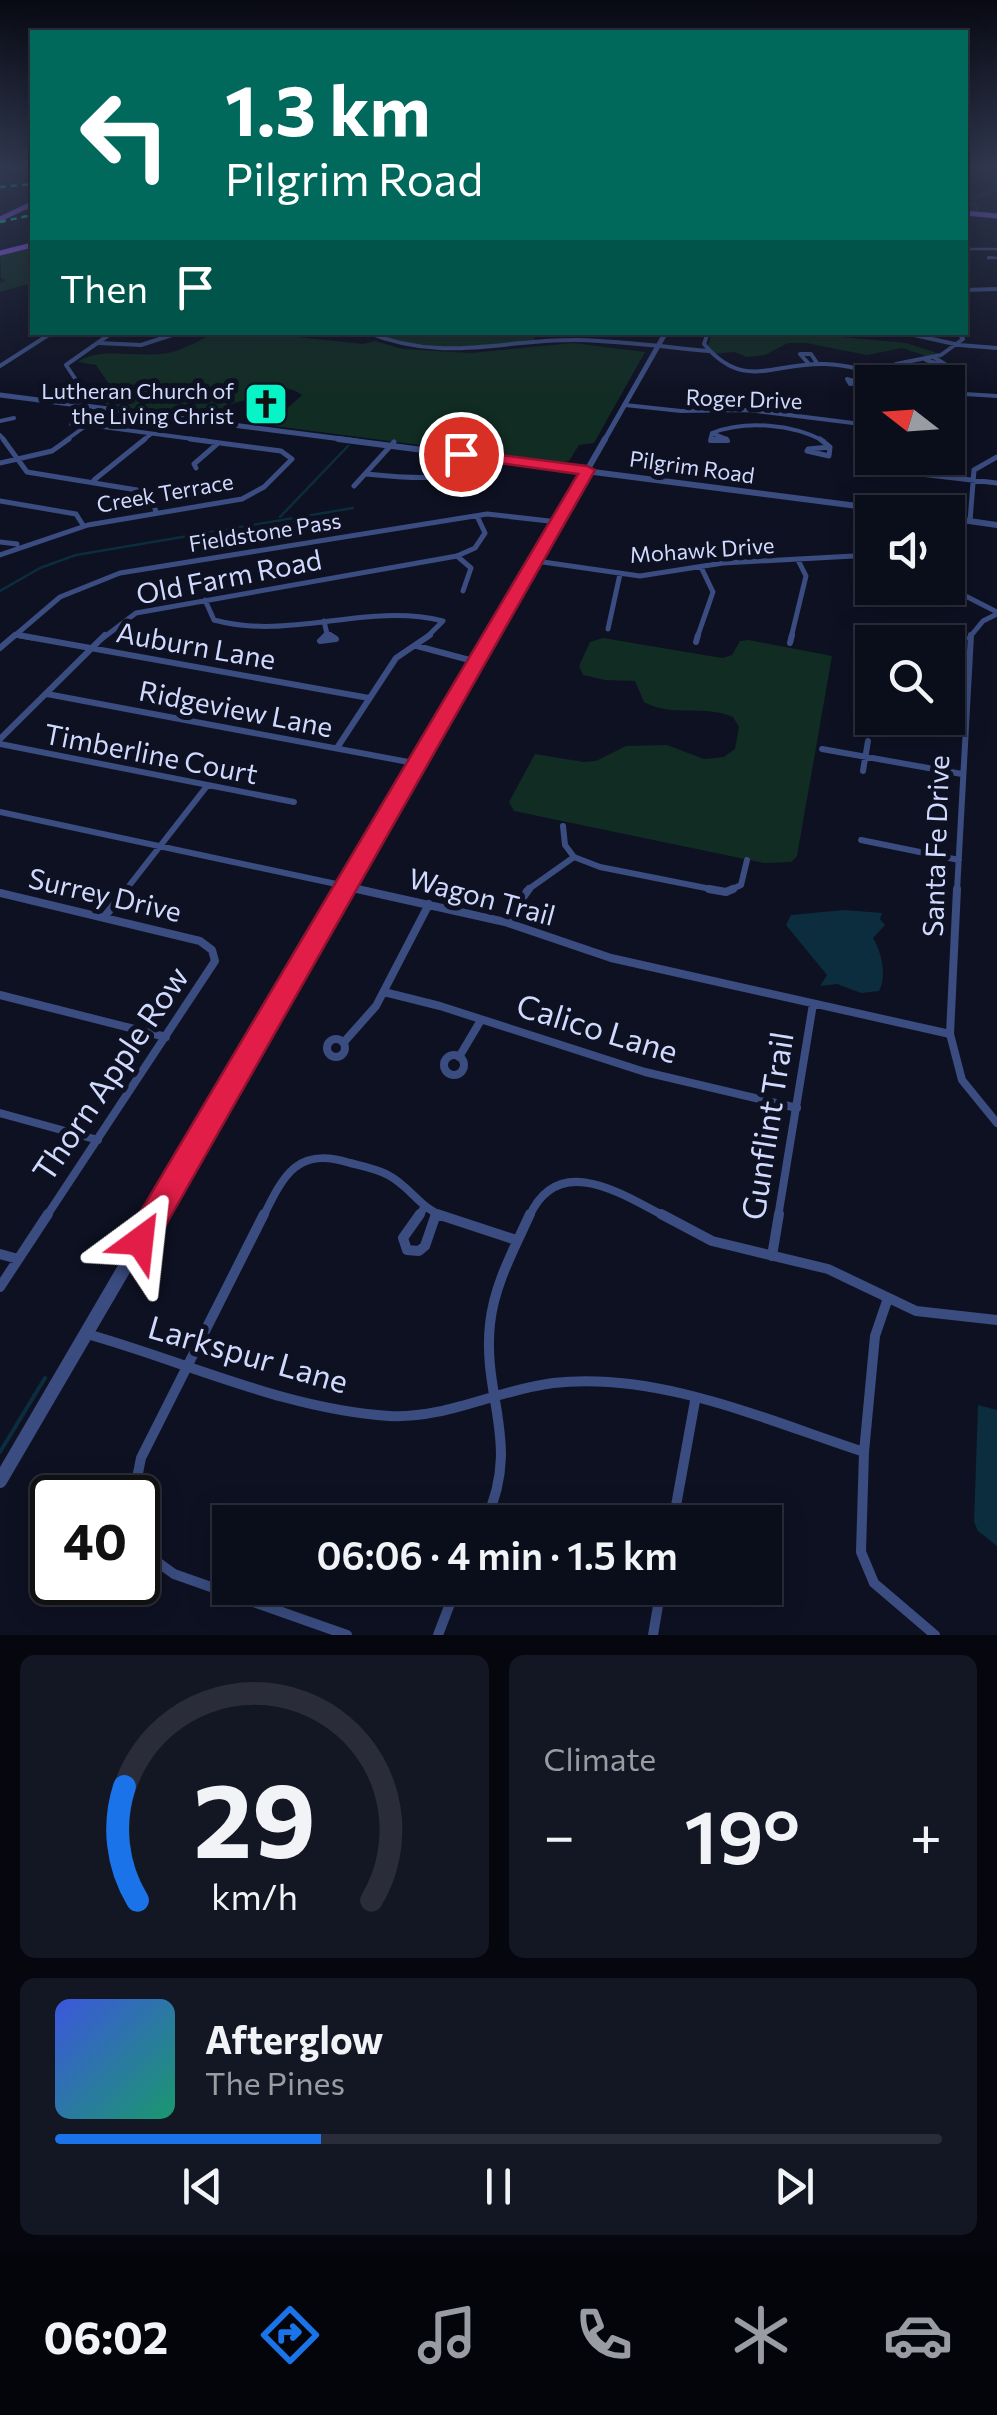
<!DOCTYPE html>
<meta charset="utf-8">
<style>
body{margin:0;font-family:Commissioner,sans-serif;background:#131623;color:#f1f3f6;height:100vh;display:flex;flex-direction:column;font-size:38px;white-space:nowrap}
*{box-sizing:border-box;margin:0}
p{font-size:32px;color:#999ca2}
.icon{flex:none;width:55px;height:55px;fill:none;stroke:currentColor;stroke-width:2;stroke-linecap:round;stroke-linejoin:round}
.map{position:relative;height:1635px;overflow:hidden}
.details{display:flex;flex-direction:column;gap:20px;padding:20px;background:#06070e;flex:1}
.details>*{flex:none}
.hud{position:absolute;left:30px;top:30px;width:938px;height:305px;border-radius:0px;box-shadow:0 5px 25px #0003,0 0 0 2px #2a2d39;background:#00695c;color:#fff;overflow:hidden}
.needle{width:65px;rotate:287deg}
.buttons{position:absolute;left:855px;top:365px;display:grid;gap:20px}
.buttons a{display:grid;place-items:center;width:110px;height:110px;border-radius:0px;background:#0a0d1a;box-shadow:0 5px 25px #0003,0 0 0 2px #2a2d39;font-size:50px}
.speed{position:absolute;left:30px;top:1475px;display:flex;gap:20px;font-size:50px;font-weight:700;text-align:center}
.speed>*{display:grid;place-content:center;width:130px;height:130px;border-radius:50%;background:#0a0d1a;box-shadow:0 5px 25px #0003,0 0 0 2px #2a2d39;line-height:1}
.speed .limit{border:5px solid #111;border-radius:15px;background:#fff;color:#111}
.pin{position:absolute;display:grid;place-items:center;width:85px;height:85px;color:#fff;margin:-42px;border:5px solid #fff;border-radius:50%;box-shadow:0 2px 10px #0007}
.me{position:absolute;width:110px;margin:-55px;rotate:30deg;stroke-linejoin:round;filter:drop-shadow(0 0 8px #0008)}
.turn{display:flex;align-items:center;gap:35px;height:210px;padding:0 30px;font-size:45px}
.turn .icon{width:130px;height:130px;stroke-width:2.5}
.turn b{display:block;font-size:70px;line-height:85px}
.then{display:flex;align-items:center;height:95px;padding:0 30px;background:#0003;gap:20px;font-size:38px}
.big{font-size:75px;font-weight:600;line-height:1.1}
.details .widget{flex:1;display:flex;flex-direction:column;justify-content:center;gap:15px;min-width:0;padding:0 35px;border-radius:15px;background:#131623}
.details .dial{align-items:center;gap:0}
.dial svg{height:260px;overflow:visible;fill:none;stroke:#2a2d39;stroke-width:7;stroke-linecap:round;text-anchor:middle}
.dial text{fill:#f1f3f6;stroke:none}
.song{display:flex;align-items:center;gap:30px}
.cover{width:120px;height:120px;border-radius:15px;background:linear-gradient(135deg,hsl(230 70% 55%),hsl(160 70% 35%))}
.played{height:10px;border-radius:5px;background:linear-gradient(90deg,#1a73e8 30%,#2a2d39 30%)}
.keys{display:flex;justify-content:space-around;direction:ltr}
.heat{display:flex;justify-content:space-between;align-items:center;font-size:55px;direction:ltr}
.details .tiles{flex:1;display:grid;gap:20px;grid-template-columns:1fr 1fr}
.widget:last-child{grid-column:span 2}
.trip{position:absolute;left:212px;top:1505px;width:570px;height:100px;border-radius:0px;background:#0a0d1a;box-shadow:0 5px 25px #0003,0 0 0 2px #2a2d39;font-weight:600;line-height:100px;text-align:center}
.dock{display:flex;height:160px;justify-content:space-around;align-items:center;background:#04050a;color:#999ca2}
.dock .icon{width:70px;height:70px}
.dock .selected{color:#1a73e8}
.dock b{font-size:45px;color:#f1f3f6}
.map>svg:first-child{display:block}
</style>
<div class="map">
<svg width="997" height="1635" viewBox="0 0 997 1635">
<rect width="100%" height="100%" fill="#0e1122"/>
<path fill="#112c23" d="M32 246V283L0 292V283L6 281 1 278 0 254Z
M216 332 260 333 363 344 375 341 402 349 471 353 573 343 645 352 594 443 579 445 569 461 558 463 274 426 271 423 302 395C290 386 267 384 254 394L257 397 234 403 215 419 110 406 100 401 111 393 109 384 96 365 78 362C100 345 144 360 172 352 187 348 202 339 216 332Z
M380 332 537 333 533 342C483 347 423 358 376 334Z
M786 332 906 343 940 354 929 357 902 348 867 355 806 343H788L765 355 746 357 735 352 711 354 708 346 712 333Z
M603 638 722 658 732 655 740 641 749 640 832 656 797 856 791 862 764 863 514 811 509 802 535 754 584 762 596 761 626 746 667 745 704 759 724 757 735 749 739 727 733 717C703 704 674 718 644 702L635 681 605 680 583 675 579 666 590 642Z"/>
<path fill="#0b2d3e" d="M844 910 882 913 880 919 885 925 873 938C882 953 887 976 879 991L861 993 837 984 820 986 827 975 786 925 791 915Z
M978 1405 997 1410V1546L978 1531 974 1522Z"/>
<g fill="none" stroke-linecap="round" stroke-linejoin="round">
<path stroke="#0b2d3e" stroke-width="2.5" d="M977 212V207L967 200 997 189
M280 517 348 446
M0 591 40 568 76 555 353 508"/>
<path stroke="#0b2d3e" stroke-width="4" d="M0 1452 45 1378"/>
<path stroke="#3a4c80" stroke-width="2.5" d="M12 170 32 169
M965 249H997
M989 257 997 258H988Z"/>
<path stroke="#3a4c80" stroke-width="4" d="M965 290 997 289
M366 332C446 364 499 339 578 340 622 341 666 347 709 351
M708 332 704 344C744 392 774 362 825 364 852 365 877 373 901 382
M901 332 959 345 997 348
M99 343 141 345 181 332
M926 360 953 369 935 358
M809 364 800 354H811L817 363
M0 366 53 332
M847 379 861 383 850 384Z
M858 380 896 364 941 355 963 339 958 332
M948 393 997 396
M64 403 82 389 66 365 113 332
M625 405 681 411 749 410 861 424
M0 421 14 418
M71 424 85 426
M88 425 208 441
M712 433C746 420 792 424 824 441
M712 433 727 439 728 441H710Z
M0 435 5 441
M65 441 109 409
M142 441 150 435"/>
<path stroke="#3a4c80" stroke-width="5" d="M3 439 27 472 143 491 152 499 156 512
M711 439H726
M820 439 830 447
M830 447 829 456 807 451 808 449Z
M903 458V472
M0 463 52 451 69 439
M196 468 194 464 217 444
M869 468 997 483
M366 474C405 478 465 484 496 459
M94 480 145 439
M354 486 394 442
M0 501 76 514 83 525
M970 521 974 470 997 457
M948 539 962 545
M0 542 17 544
M0 555 88 525 242 499 264 487 292 459 281 451 190 439
M457 556 471 568 463 591
M536 561 640 576 723 563 872 555
M948 587 997 612
M898 591 920 588
M205 600 214 620C291 641 365 602 443 621L426 638
M324 621 327 634
M608 629 620 574
M327 634 334 638
M882 634 891 638
M16 635 32 638
M12 638 60 597 120 573 487 514 558 522
M103 638 136 613 457 556 475 548 485 533 477 516
M323 638 327 634
M697 638 713 592 701 567
M791 638 806 576 798 560
M969 638 983 621 997 614"/>
<path stroke="#3a4c80" stroke-width="6" d="M18 635 369 698
M326 635 320 641 336 639 330 635
M885 635 901 642
M696 642 698 635
M790 643 792 635
M417 646 477 662
M0 648 15 635
M948 650 968 653
M47 694 419 764
M948 703 964 706
M0 739 105 635
M0 744 294 802
M337 748 396 658 430 635
M822 749 962 774
M863 771 868 741
M0 812 369 891
M861 840 959 860
M574 857 600 867 721 891
M125 891 207 786
M526 891 574 857 565 845 563 826
M728 891 741 885 747 860
M957 891 971 635"/>
<path stroke="#3a4c80" stroke-width="8" d="M357 889 505 922 611 958 950 1034
M709 889 726 892 733 889
M957 889 950 1034 962 1080 997 1123
M0 893 200 941 212 950 215 961 46 1217
M105 916 127 889
M505 922 529 889
M384 992 440 1006 645 1072 797 1108
M0 995 166 1037
M327 1048a9 9 0 1 1 18 0a9 9 0 1 1-18 0Z
M344 1042 376 1006 429 904
M444 1065a10 10 0 1 1 20 0a10 10 0 1 1-20 0Z
M459 1057 481 1020
M0 1113 98 1140
M263 1217C284 1174 298 1146 350 1163 362 1166 377 1169 388 1175 410 1186 420 1209 445 1217
M418 1217 424 1208
M529 1217C558 1151 622 1194 666 1217
M778 1217 813 1004"/>
<path stroke="#3a4c80" stroke-width="10" d="M420 1214 403 1238 407 1250 419 1251 425 1246 436 1214
M437 1214 516 1240
M661 1214 712 1241 828 1269 916 1311 997 1320
M0 1254 18 1259
M772 1256 779 1214
M0 1287 48 1214
M888 1298 875 1336 864 1452 861 1552 874 1583 935 1635
M87 1334C187 1362 284 1409 389 1416 446 1419 497 1390 553 1383 658 1371 766 1420 864 1452
M133 1498 141 1458 264 1214
M485 1522C522 1443 482 1398 490 1324 494 1285 514 1249 530 1214
M673 1522 695 1401
M138 1534 152 1558 174 1574 347 1635
M438 1635 456 1588
M653 1635 661 1588"/>
<path stroke="#3a4c80" stroke-width="5" d="M0 395 357 441
M604 441 666 332"/>
<path stroke="#3a4c80" stroke-width="6" d="M338 439 904 512
M948 518 997 525
M491 638 605 439"/>
<path stroke="#3a4c80" stroke-width="9" d="M346 891 493 635"/>
<path stroke="#3a4c80" stroke-width="10" d="M155 1217 347 889"/>
<path stroke="#3a4c80" stroke-width="14" d="M0 1481 156 1214"/>
<path stroke="#905afb" stroke-width="5" d="M965 213 997 216
M0 219 32 204
M0 253 32 245"/>
<path stroke="#06f4c6" stroke-width="2.5" stroke-dasharray="6 5" stroke-linecap="butt" d="M0 187 32 184
M0 222 32 215"/>
</g>
<linearGradient id="sky" x2="0" y2="1"><stop stop-color="#080913"/><stop offset="0.42" stop-color="#30384f"/><stop offset="1" stop-color="#30384f" stop-opacity="0"/></linearGradient>
<rect width="997" height="397" fill="url(#sky)"/>
<path fill="#e11d48" stroke="#92132f" stroke-width="2.5" d="M461 450 587 466 595 470 151 1251 140 1255 129 1251 124 1241 129 1231 578 474 455 457V451Z"/>
<defs>
<symbol id="church-square" viewBox="-11 -11 22 22"><rect x="-9" y="-9" width="18" height="18" rx="4" fill="#06f4c6" stroke="#0e1122"/><path d="M-1.2-6h2.4v3.5h3.3v2.4h-3.3V6h-2.4V-.1h-3.3v-2.4h3.3Z" fill="#111"/></symbol>
</defs>
<g fill-rule="evenodd">
<use href="#church-square" x="241" y="379" width="50" height="50"/>
</g>
<g text-anchor="middle" stroke-width="10" stroke-linejoin="round" paint-order="stroke">
<g font-size="22" fill="#d0d9fe" stroke="#0e1122" text-anchor="end">
<text x="234" y="399">Lutheran Church of<tspan x="234" dy="25">the Living Christ</tspan></text>
</g>
<g font-size="22" fill="#d0d9fe" stroke="#0e1122">
<text transform="translate(744 399) rotate(2)" y="8">Roger Drive</text>
<text transform="translate(692 467) rotate(8)" y="8">Pilgrim Road</text>
<text transform="translate(165 493) rotate(-10)" y="8">Creek Terrace</text>
<text transform="translate(265 532) rotate(-9)" y="8">Fieldstone Pass</text>
<text transform="translate(702 550) rotate(-4)" y="8">Mohawk Drive</text>
</g>
<g font-size="28" fill="#d0d9fe" stroke="#0e1122">
<text transform="translate(229 577) rotate(-11)" y="10">Old Farm Road</text>
<text transform="translate(196 646) rotate(10)" y="10">Auburn Lane</text>
<text transform="translate(236 709) rotate(11)" y="10">Ridgeview Lane</text>
<text transform="translate(151 754) rotate(11)" y="10">Timberline Court</text>
<text transform="translate(936 846) rotate(-88)" y="10">Santa Fe Drive</text>
<text transform="translate(105 895) rotate(13)" y="10">Surrey Drive</text>
<text transform="translate(482 897) rotate(15)" y="10">Wagon Trail</text>
</g>
<g font-size="32" fill="#d0d9fe" stroke="#0e1122">
<text transform="translate(597 1029) rotate(17)" y="11">Calico Lane</text>
<text transform="translate(111 1074) rotate(-56)" y="11">Thorn Apple Row</text>
<text transform="translate(768 1126) rotate(-81)" y="11">Gunflint Trail</text>
<text transform="translate(248 1355) rotate(16)" y="11">Larkspur Lane</text>
</g>
</g>
</svg>
<div class="buttons">
<a><svg class="needle" viewBox="-14 -14 28 28"><path d="M0-13l5 13h-10z" fill="#e53935"/><path d="M0 13l5-13h-10z" fill="#999ca2"/></svg></a>
<a><svg class="icon" aria-label="sound" viewBox="0 0 24 24"><path d="M4 9h4l5-4v14l-5-4H4zM17 9q2 3 0 6"/></svg></a>
<a><svg class="icon" aria-label="search" viewBox="0 0 24 24"><circle cx="10" cy="10" r="6"/><path d="M15 15l6 6"/></svg></a>
</div>
<div class="speed"><div class="limit">40</div></div>
<div class="pin" style="left:461px;top:454px;background:#d93025"><svg class="icon" aria-label="arrive" viewBox="0 0 24 24"><path d="M6 21V4h12l-3 4 3 4H6"/></svg></div>
<svg class="me" style="left:140px;top:1241px" viewBox="-20 -20 40 40"><path d="M0-17L14 15 0 8-14 15z" fill="#e11d48" stroke="#fff" stroke-width="4"/></svg>
<div class="trip">06:06 · 4 min · 1.5 km</div>
<div class="hud">
<div class="turn"><svg class="icon" aria-label="left" viewBox="0 0 24 24"><path d="M17 20v-9H6M10 6l-5 5 5 5"/></svg><div><b>1.3 km</b>Pilgrim Road</div></div>
<div class="then">Then<svg class="icon" aria-label="arrive" viewBox="0 0 24 24"><path d="M6 21V4h12l-3 4 3 4H6"/></svg></div>
</div>
</div>
<section class="details">
<div class="tiles">
<div class="widget dial"><svg viewBox="0 0 100 80">
<path d="M14 69A42 42 0 1 1 86 69"/>
<path d="M14 69A42 42 0 0 1 10 34" stroke="#1a73e8"/>
<text x="50" y="56" font-size="32" font-weight="700">29</text>
<text x="50" y="72" font-size="11">km/h</text>
</svg></div>
<div class="widget"><p>Climate</p>
<div class="heat"><a>−</a><b class="big">19°</b><a>+</a></div>
</div>
<div class="widget">
<div class="song"><i class="cover"></i><div><b>Afterglow</b><p>The Pines</p></div></div>
<div class="played"></div>
<div class="keys"><svg class="icon" aria-label="previous" viewBox="0 0 24 24"><path d="M18 5L8 12l10 7zM5 5v14"/></svg><svg class="icon" aria-label="pause" viewBox="0 0 24 24"><path d="M8 5v14M16 5v14"/></svg><svg class="icon" aria-label="next" viewBox="0 0 24 24"><path d="M6 5l10 7-10 7zM19 5v14"/></svg></div>
</div>
</div>
</section>
<nav class="dock">
<b>06:02</b>
<svg class="icon selected" aria-label="directions" viewBox="0 0 24 24"><path d="M12 3l9 9-9 9-9-9zM9 14v-3h6M13 9l2 2-2 2"/></svg>
<svg class="icon" aria-label="music" viewBox="0 0 24 24"><path d="M9 18V5l10-2v13"/><circle cx="6" cy="18" r="3"/><circle cx="16" cy="16" r="3"/></svg>
<svg class="icon" aria-label="phone" viewBox="0 0 24 24"><path d="M5 4h4l2 5-3 2q2 4 5 5l2-3 5 2v4C11 20 4 13 5 4z"/></svg>
<svg class="icon" aria-label="climate" viewBox="0 0 24 24"><path d="M12 3v18M4 7l16 10M4 17L20 7"/></svg>
<svg class="icon" aria-label="car" viewBox="0 0 24 24"><path d="M5 17H2v-5l4-1 3-4h7l3 4 3 1v5h-3M9 17h6M6 11h13"/><circle cx="7" cy="17" r="2"/><circle cx="17" cy="17" r="2"/></svg>
</nav>
